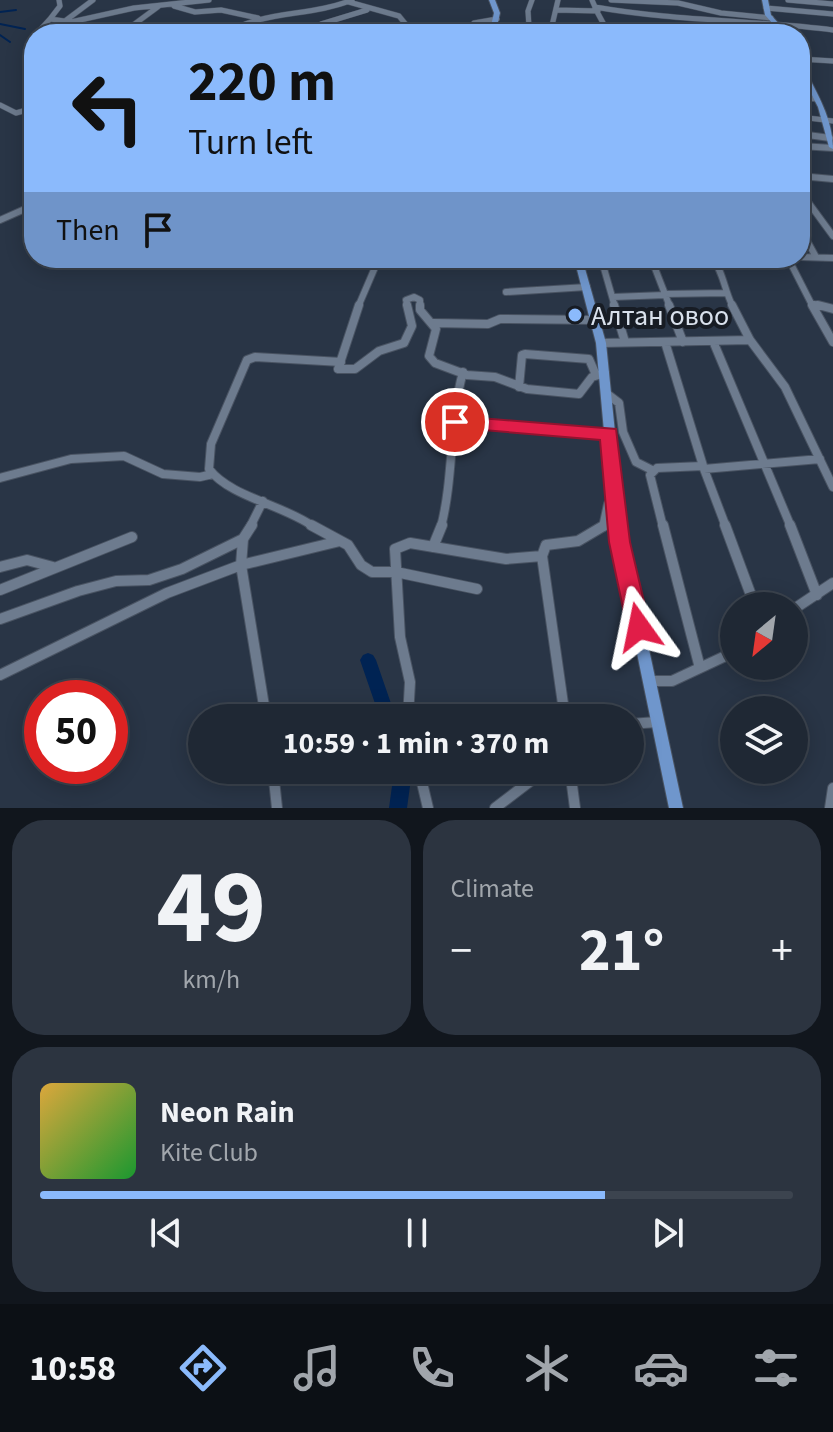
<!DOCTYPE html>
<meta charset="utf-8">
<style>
body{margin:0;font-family:"Source Sans 3",sans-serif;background:#2c3440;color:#f1f3f6;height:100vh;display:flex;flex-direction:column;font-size:30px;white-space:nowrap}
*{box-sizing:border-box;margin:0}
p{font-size:26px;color:#a1a6ac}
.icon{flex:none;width:44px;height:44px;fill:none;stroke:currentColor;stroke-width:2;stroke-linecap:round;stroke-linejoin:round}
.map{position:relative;height:808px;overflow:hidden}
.side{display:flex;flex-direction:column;gap:12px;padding:12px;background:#11161d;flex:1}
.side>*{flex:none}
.guide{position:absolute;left:24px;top:24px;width:786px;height:244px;border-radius:32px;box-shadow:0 4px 20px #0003,0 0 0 2px #3c444f;background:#8bbafc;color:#111;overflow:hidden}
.needle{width:52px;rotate:209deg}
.buttons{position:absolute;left:720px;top:592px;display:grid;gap:16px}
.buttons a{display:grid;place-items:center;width:88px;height:88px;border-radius:50%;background:#1f2834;box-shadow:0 4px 20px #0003,0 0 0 2px #3c444f;font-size:40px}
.speed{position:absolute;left:24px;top:680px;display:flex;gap:16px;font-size:40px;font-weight:700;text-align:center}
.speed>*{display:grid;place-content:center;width:104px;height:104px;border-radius:50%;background:#1f2834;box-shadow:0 4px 20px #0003,0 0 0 2px #3c444f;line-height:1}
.speed .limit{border:12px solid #d22;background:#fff;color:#111}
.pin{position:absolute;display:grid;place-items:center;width:68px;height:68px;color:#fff;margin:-34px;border:4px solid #fff;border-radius:50%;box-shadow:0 2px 8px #0007}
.me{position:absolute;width:88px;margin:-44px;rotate:348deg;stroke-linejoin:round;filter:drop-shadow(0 0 6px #0008)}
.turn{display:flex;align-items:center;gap:28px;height:168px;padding:0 32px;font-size:36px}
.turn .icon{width:104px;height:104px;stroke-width:2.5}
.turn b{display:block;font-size:56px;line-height:68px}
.then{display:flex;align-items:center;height:76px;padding:0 32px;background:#0003;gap:16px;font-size:30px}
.big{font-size:60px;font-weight:700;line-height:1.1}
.side .tile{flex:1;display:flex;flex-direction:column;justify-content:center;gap:12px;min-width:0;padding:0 28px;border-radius:32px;background:#2c3440}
.side .dial{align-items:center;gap:0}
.dial b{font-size:104px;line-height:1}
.song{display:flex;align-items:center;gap:24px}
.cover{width:96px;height:96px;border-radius:12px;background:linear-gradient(135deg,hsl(40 70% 55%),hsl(130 70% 35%))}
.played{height:8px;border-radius:4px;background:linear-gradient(90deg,#8bbafc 75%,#3c444f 75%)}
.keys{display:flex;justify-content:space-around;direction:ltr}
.heat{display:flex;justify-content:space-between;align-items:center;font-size:44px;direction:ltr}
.side .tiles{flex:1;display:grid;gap:12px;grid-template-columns:1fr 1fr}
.tile:last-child{grid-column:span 2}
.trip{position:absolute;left:188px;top:704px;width:456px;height:80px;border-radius:40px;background:#1f2834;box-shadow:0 4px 20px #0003,0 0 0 2px #3c444f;font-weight:700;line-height:80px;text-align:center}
.tabs{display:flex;height:128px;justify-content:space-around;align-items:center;background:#0c1015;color:#a1a6ac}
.tabs .icon{width:56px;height:56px}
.tabs .selected{color:#8bbafc}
.tabs b{font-size:36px;color:#f1f3f6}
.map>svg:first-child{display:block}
</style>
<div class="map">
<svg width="833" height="808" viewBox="0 0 833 808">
<rect width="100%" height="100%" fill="#293546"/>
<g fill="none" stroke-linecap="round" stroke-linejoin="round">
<path stroke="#002353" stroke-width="2" d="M0 12 16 10
M0 24 25 29
M0 35 10 42"/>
<path fill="#002353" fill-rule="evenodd" d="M368 653 373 655 376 660 396 718H380L360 660 363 655Z
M390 770H406L410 786 407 808H389L392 786Z"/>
<defs>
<path id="minor-far3" d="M59 0 60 6 50 19 71 22 134 8 209 0
M592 0 595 7C674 21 754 20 833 30
M611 0 678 3 721 13 771 18
M788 0 833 4
M349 2 399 16 412 32 389 34
M174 6 195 12 221 10 258 18
M595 8 609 34
M766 8 833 14
M556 10 598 11
M65 21 93 0
M551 26 617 34
M529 27 528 11 532 0
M43 34 40 30 50 19
M121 34 159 6
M224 34C263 10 310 17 352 0
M362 34 346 27 321 24 367 10
M464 34 474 23 497 19
M550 34 558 0
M718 34 729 23
M800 59 833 61
M800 98 817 99
M0 105 16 113 34 108
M800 117 833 121
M800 134 809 135"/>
<path id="minor-far2" d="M800 134 830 138
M800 146 833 148
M800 176 833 179
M800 191 833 236
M0 220 34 205
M800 228 816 257
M800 257 833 258
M601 258 615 307
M651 258 670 307
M712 258C724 273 724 290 733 307
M788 258 813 307
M506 259 578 260
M506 292 587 287
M664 294 726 293
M613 297 665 295
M814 304 825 307
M358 307 379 258
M408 307 406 300 414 297 420 300V307"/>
<path id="minor-far1" d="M359 305 338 369H355L379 351 404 343 412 326 407 305
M420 305V310L436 329 429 356 435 363 467 375 495 377 527 389 579 394 592 377 605 373
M614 305 625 342
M669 305 683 342
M732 305 750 340
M812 305 833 342
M818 305 833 309
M433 323 488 324 500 319 595 320
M713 341 791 527
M665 342 704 469 820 459
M601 343 750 340 785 387 833 487
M519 387 522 355 525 354 589 359 596 375
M606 393 619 403 623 432 636 462 652 470
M455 422 609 434
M704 469 726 527
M0 478 71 459 124 456 163 474 200 477 213 474
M250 527 263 501
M314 527C284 505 230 497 209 469L211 444 247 360 255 357 341 362
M441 527C454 476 449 423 463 372
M603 527 608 504 615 499
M663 527 650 475 657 468 703 466"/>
<path id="minor" d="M311 525 348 545 361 565 372 572H396L477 589
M663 525 700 668
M725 525 755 606
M790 525 817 595
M243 539 241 565 266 718
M433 547 442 525
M0 567 27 560 53 567
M0 590 132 537
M794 609 833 583
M0 619 78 591 116 581 149 580 182 569 243 539 252 525
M0 675 167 593 241 565 340 541
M650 681H672L734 652
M408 718 410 682 400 637 395 549 410 543 506 559 542 556
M565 718 542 556 546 545 578 541 605 525
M630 724 657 722
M273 770 277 808
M419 770 428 808
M570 770 575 808
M495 808 545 770
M830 808 833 788"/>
<path id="major" d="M489 0H495L500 13 495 34H489L494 13Z
M762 0H768L771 15 788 34H782L765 15Z
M800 64 803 66C817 93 833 119 833 149L829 147 818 107 800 72Z
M574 258H582L606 343 626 542 683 808H669L614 542 596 343Z"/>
</defs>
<use href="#minor-far3" stroke="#495362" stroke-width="6"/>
<use href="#minor-far2" stroke="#495362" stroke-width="8"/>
<use href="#minor-far1" stroke="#495362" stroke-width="10"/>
<use href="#minor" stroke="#495362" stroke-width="12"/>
<use href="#major" stroke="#495362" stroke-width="2"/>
<use href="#minor-far3" stroke="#6d7b8e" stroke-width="5"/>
<use href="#minor-far2" stroke="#6d7b8e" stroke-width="6"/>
<use href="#minor-far1" stroke="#6d7b8e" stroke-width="8"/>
<use href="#minor" stroke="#6d7b8e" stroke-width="10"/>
<use href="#major" fill="#6f96cc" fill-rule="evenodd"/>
</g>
<path fill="#e11d48" stroke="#92132f" stroke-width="2" d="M455 416 616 429 630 542 650 627 647 634 639 637 631 634 627 627 609 542 600 440 448 427 446 422 448 418Z"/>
<circle fill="#8bbafc" stroke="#171c24" stroke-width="3" cx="575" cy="315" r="8"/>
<g text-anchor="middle" stroke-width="8" stroke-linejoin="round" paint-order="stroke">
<g font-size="28" fill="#d9e1ec" stroke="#171c24" text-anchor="start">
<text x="591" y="325">Алтан овоо</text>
</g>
</g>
</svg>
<div class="buttons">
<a><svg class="needle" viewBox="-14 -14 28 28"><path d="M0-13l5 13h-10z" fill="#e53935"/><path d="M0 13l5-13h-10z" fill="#a1a6ac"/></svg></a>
<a><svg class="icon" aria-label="layers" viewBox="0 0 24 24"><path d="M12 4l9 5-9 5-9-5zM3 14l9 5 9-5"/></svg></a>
</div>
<div class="speed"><div class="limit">50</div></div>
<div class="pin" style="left:455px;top:422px;background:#d93025"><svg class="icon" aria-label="arrive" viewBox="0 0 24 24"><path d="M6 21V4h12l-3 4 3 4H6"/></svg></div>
<svg class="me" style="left:639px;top:627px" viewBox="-20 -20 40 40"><path d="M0-17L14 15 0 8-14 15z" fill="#e11d48" stroke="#fff" stroke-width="4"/></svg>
<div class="trip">10:59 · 1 min · 370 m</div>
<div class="guide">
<div class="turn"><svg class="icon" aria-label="left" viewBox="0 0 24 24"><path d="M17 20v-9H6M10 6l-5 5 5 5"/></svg><div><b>220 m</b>Turn left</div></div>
<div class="then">Then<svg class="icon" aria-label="arrive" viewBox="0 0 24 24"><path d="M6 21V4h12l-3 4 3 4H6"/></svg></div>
</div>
</div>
<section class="side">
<div class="tiles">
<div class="tile dial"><b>49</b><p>km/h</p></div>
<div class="tile"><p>Climate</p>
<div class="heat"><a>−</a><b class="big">21°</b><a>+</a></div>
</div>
<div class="tile">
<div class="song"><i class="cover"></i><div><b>Neon Rain</b><p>Kite Club</p></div></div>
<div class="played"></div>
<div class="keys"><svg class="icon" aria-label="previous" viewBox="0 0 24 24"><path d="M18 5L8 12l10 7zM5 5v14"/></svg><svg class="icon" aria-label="pause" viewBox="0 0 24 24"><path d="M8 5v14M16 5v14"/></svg><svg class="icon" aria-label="next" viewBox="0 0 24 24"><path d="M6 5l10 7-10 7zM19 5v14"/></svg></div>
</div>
</div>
</section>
<nav class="tabs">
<b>10:58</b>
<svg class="icon selected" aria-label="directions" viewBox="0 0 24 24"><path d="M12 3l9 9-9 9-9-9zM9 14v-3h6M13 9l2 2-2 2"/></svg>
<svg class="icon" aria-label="music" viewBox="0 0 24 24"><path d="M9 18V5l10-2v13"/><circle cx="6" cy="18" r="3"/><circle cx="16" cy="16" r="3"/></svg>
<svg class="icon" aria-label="phone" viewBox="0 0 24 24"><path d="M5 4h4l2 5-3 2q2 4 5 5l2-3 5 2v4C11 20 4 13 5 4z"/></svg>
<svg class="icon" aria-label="climate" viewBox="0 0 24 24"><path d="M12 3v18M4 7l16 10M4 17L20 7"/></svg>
<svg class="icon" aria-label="car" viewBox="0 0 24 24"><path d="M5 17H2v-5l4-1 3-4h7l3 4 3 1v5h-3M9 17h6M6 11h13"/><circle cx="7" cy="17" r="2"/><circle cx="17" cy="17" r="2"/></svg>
<svg class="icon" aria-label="filters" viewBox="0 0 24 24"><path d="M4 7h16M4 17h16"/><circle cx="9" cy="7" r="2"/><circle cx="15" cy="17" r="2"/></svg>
</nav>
